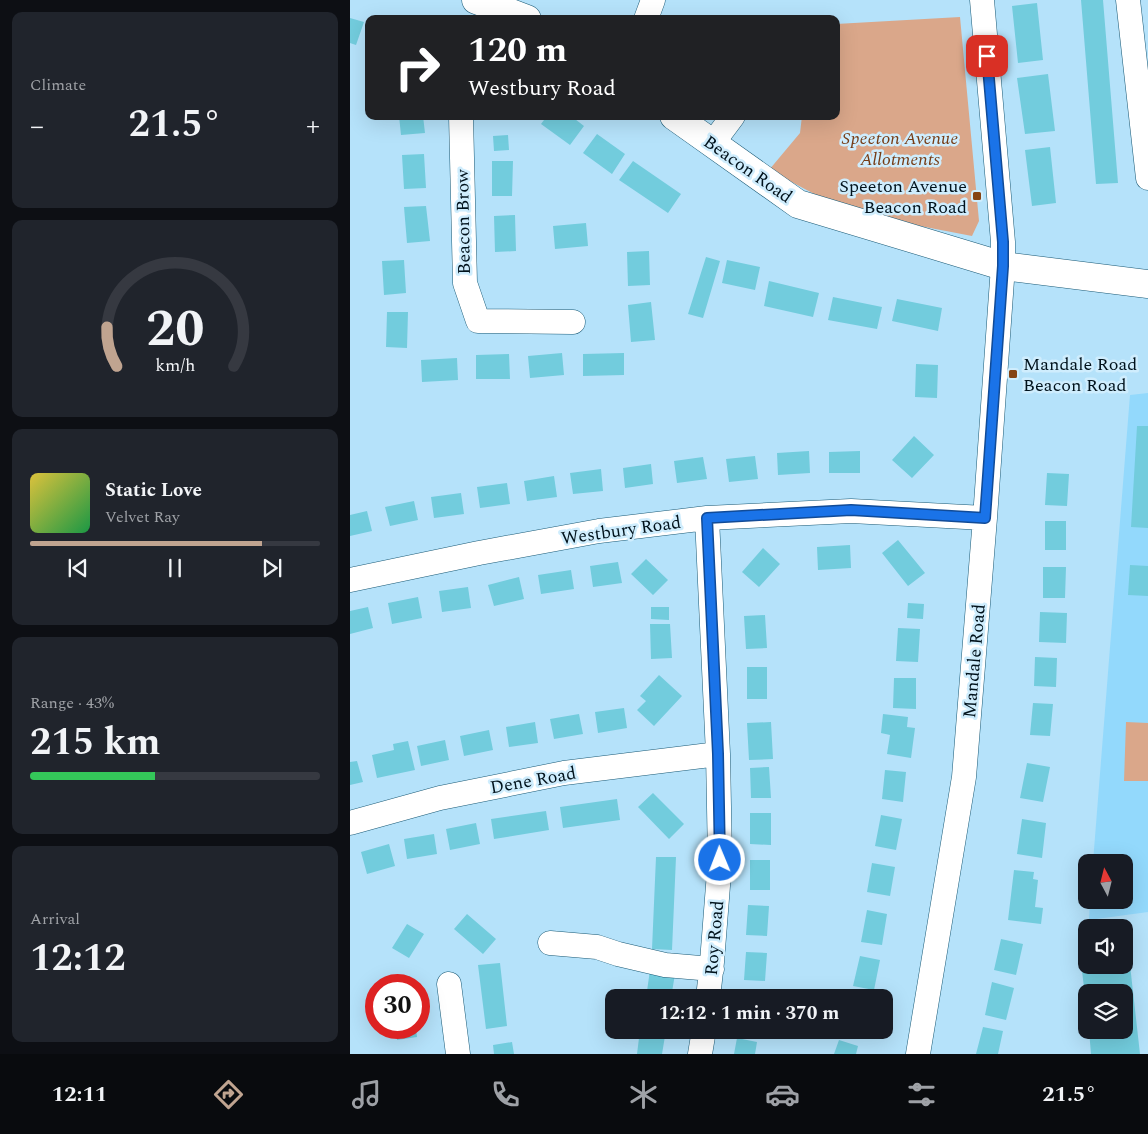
<!DOCTYPE html>
<meta charset="utf-8">
<style>
body{margin:0;font-family:Spectral,serif;background:#20242c;color:#f1f3f6;height:100vh;display:flex;flex-direction:column;font-size:19px;white-space:nowrap}
*{box-sizing:border-box;margin:0}
p{font-size:16px;color:#9ea1a6}
.icon{flex:none;width:28px;height:28px;fill:none;stroke:currentColor;stroke-width:2;stroke-linecap:round;stroke-linejoin:round}
.map{position:relative;flex:1;overflow:hidden}
.details{display:flex;flex-direction:column;gap:12px;padding:12px;background:#0d0f14;width:350px}
.details>*{flex:none}
.banner{position:absolute;left:15px;top:15px;width:475px;height:105px;border-radius:10px;box-shadow:0 5px 20px #0002;background:#202124;color:#fff;overflow:hidden}
.needle{width:32px;rotate:353deg}
.tools{position:absolute;left:728px;top:854px;display:grid;gap:10px}
.tools a{display:grid;place-items:center;width:55px;height:55px;border-radius:10px;background:#171b24;box-shadow:0 5px 20px #0002;font-size:25px}
.speed{position:absolute;left:15px;top:974px;display:flex;gap:10px;font-size:25px;font-weight:700;text-align:center}
.speed>*{display:grid;place-content:center;width:65px;height:65px;border-radius:50%;background:#171b24;box-shadow:0 5px 20px #0002;line-height:1}
.speed .limit{border:8px solid #d22;background:#fff;color:#111}
.pin{position:absolute;display:grid;place-items:center;width:42px;height:42px;color:#fff;margin:-21px;border-radius:10px;box-shadow:0 2px 8px #0006}
.me{position:absolute;width:55px;margin:-28px;rotate:359deg;stroke-linejoin:round;filter:drop-shadow(0 0 4px #0008)}
.turn{display:flex;align-items:center;gap:18px;height:105px;padding:0 20px;font-size:22px}
.turn .icon{width:65px;height:65px;stroke-width:2.5}
.turn b{display:block;font-size:35px;line-height:42px}
.big{font-size:38px;font-weight:700;line-height:1.1}
.details .card{flex:1;display:flex;flex-direction:column;justify-content:center;gap:8px;min-width:0;padding:0 18px;border-radius:10px;background:#20242c}
.details .dial{align-items:center;gap:0}
.dial svg{height:130px;overflow:visible;fill:none;stroke:#363941;stroke-width:7;stroke-linecap:round;text-anchor:middle}
.dial text{fill:#f1f3f6;stroke:none}
.song{display:flex;align-items:center;gap:15px}
.cover{width:60px;height:60px;border-radius:8px;background:linear-gradient(135deg,hsl(50 70% 55%),hsl(140 70% 35%))}
.played{height:5px;border-radius:2px;background:linear-gradient(90deg,#c0a490 80%,#363941 80%)}
.keys{display:flex;justify-content:space-around;direction:ltr}
.heat{display:flex;justify-content:space-between;align-items:center;font-size:28px;direction:ltr}
.charge{height:8px;border-radius:4px;background:linear-gradient(90deg,#34c759 43%,#363941 0)}
.trip{position:absolute;left:255px;top:989px;width:288px;height:50px;border-radius:10px;background:#171b24;box-shadow:0 5px 20px #0002;font-weight:700;line-height:50px;text-align:center}
.dock{display:flex;height:80px;justify-content:space-around;align-items:center;background:#090b0e;color:#9ea1a6}
.dock .icon{width:35px;height:35px}
.dock .selected{color:#c0a490}
.dock b{font-size:22px;color:#f1f3f6}
main{display:flex;flex:1;min-height:0}
.map>svg:first-child{display:block}
</style>
<main>
<section class="details">
<div class="card"><p>Climate</p>
<div class="heat"><a>−</a><b class="big">21.5°</b><a>+</a></div>
</div>
<div class="card dial"><svg viewBox="0 0 100 80">
<path d="M14 69A42 42 0 1 1 86 69"/>
<path d="M14 69A42 42 0 0 1 8 45" stroke="#c0a490"/>
<text x="50" y="56" font-size="32" font-weight="700">20</text>
<text x="50" y="72" font-size="11">km/h</text>
</svg></div>
<div class="card">
<div class="song"><i class="cover"></i><div><b>Static Love</b><p>Velvet Ray</p></div></div>
<div class="played"></div>
<div class="keys"><svg class="icon" aria-label="previous" viewBox="0 0 24 24"><path d="M18 5L8 12l10 7zM5 5v14"/></svg><svg class="icon" aria-label="pause" viewBox="0 0 24 24"><path d="M8 5v14M16 5v14"/></svg><svg class="icon" aria-label="next" viewBox="0 0 24 24"><path d="M6 5l10 7-10 7zM19 5v14"/></svg></div>
</div>
<div class="card"><p>Range · 43%</p><b class="big">215 km</b><div class="charge"></div></div>
<div class="card"><p>Arrival</p><b class="big">12:12</b></div>
</section>
<div class="map">
<svg width="798" height="1054" viewBox="0 0 798 1054">
<rect width="100%" height="100%" fill="#b5e2fa"/>
<path fill="#93d9fc" d="M798 393V912L739 920 740 900H774V862H743L780 395Z"/>
<path fill="#daa78a" d="M610 17 629 221 622 236 518 216 485 205 419 170 450 133 452 116H486V24Z
M776 722 798 723V781H774Z"/>
<path fill="#72ccdd" d="M731 0H753L768 183 746 184Z
M687 3 693 60 668 63 662 6Z
M0 18 14 22 6 45 0 43Z
M698 74 705 131 675 134 667 78Z
M49 116H73L75 133 51 135Z
M197 116H221L234 126 220 145 191 124Z
M247 134 275 154 262 174 233 153Z
M158 135 159 150 144 151 143 136Z
M700 147 706 203 682 206 675 150Z
M74 154 76 188 54 189 52 155Z
M142 161H163L162 196H142Z
M283 161 331 194 318 213 269 180Z
M76 206 80 241 57 243 54 207Z
M165 215 166 251 145 252 144 216Z
M236 223 238 246 205 249 203 226Z
M299 251 300 285 278 286 277 252Z
M356 257 370 261 353 318 338 314Z
M54 260 56 293 34 295 32 261Z
M377 260 410 267 405 290 372 283Z
M419 281 469 293 463 317 414 306Z
M483 297 532 307 527 329 478 320Z
M547 299 592 308 588 331 542 321Z
M301 302 305 340 281 342 278 305Z
M37 312H58L57 348 36 347Z
M212 353 214 375 180 378 178 356Z
M274 353V375L233 376V354Z
M159 354 160 379H126V355Z
M107 358 108 380 72 382 71 360Z
M566 364 588 365 587 398 565 397Z
M787 426H798V528L781 527Z
M564 436 584 455 562 478 542 460Z
M459 451 460 473 428 475 427 453Z
M510 451V473H479V452Z
M405 456 408 479 379 482 376 459Z
M353 457 357 479 327 483 324 461Z
M301 464 303 484 275 488 273 468Z
M251 469 253 491 223 494 220 473Z
M697 473 719 474 717 506 695 505Z
M204 476 207 497 177 501 174 481Z
M157 483 160 504 130 508 127 487Z
M111 493 114 514 84 518 81 497Z
M64 501 68 520 40 526 35 507Z
M17 511 22 531 0 536V515Z
M695 521H716V550H695Z
M548 540 575 573 558 586 532 553Z
M500 545 501 568 468 570 467 547Z
M413 548 430 564 409 587 392 572Z
M296 559 318 580 303 595 281 574Z
M268 562 272 583 243 587 240 566Z
M780 565 798 566V596L778 595Z
M693 567H716L715 598H693Z
M221 570 224 589 191 594 188 575Z
M169 577 174 599 144 606 138 585Z
M118 587 121 608 92 612 89 591Z
M68 597 72 618 42 624 38 603Z
M558 603 574 604 573 619 557 618Z
M18 607 23 628 0 634V611Z
M301 607H319V620L301 619Z
M690 612 717 613 716 643 689 642Z
M415 615 417 648 396 649 394 616Z
M300 624H320L322 658 301 659Z
M548 628 570 629 568 662 546 661Z
M685 657 707 658 706 687 684 686Z
M397 667H417V699H397Z
M309 675 332 696 304 726 287 710 296 701 290 696Z
M544 678H566V709L543 708Z
M683 703 703 704 700 736 680 735Z
M274 708 277 728 248 733 245 712Z
M229 714 233 734 204 739 200 719Z
M533 714 558 717 557 727 565 728 561 758 537 754 540 735 531 733Z
M185 722 188 743 159 747 156 727Z
M421 722 423 759 399 760 397 723Z
M139 730 143 750 114 756 110 736Z
M95 740 99 760 71 766 67 746Z
M58 741 65 770 27 778 22 755 44 750 43 744Z
M7 761 13 782 0 785V762Z
M677 763 700 767 693 802 670 798Z
M419 767 421 798H401L400 768Z
M535 770 556 772 553 802 532 799Z
M303 793 334 824 319 839 288 807Z
M267 799 270 820 213 828 210 807Z
M196 811 199 830 144 839 141 819Z
M400 813H421V845L400 844Z
M531 815 552 819 546 850 525 846Z
M672 819 696 823 692 858 667 854Z
M126 823 130 844 100 850 96 829Z
M84 834 87 854 57 859 54 839Z
M39 844 45 866 17 874 11 852Z
M306 857H326L322 950 302 949Z
M400 860H420V890H400Z
M522 863 545 867 540 896 517 892Z
M664 870 684 872 683 879 688 880 685 907 693 908 691 924 658 920Z
M398 905 419 906 417 936 396 935Z
M517 910 537 914 532 945 511 942Z
M117 914 146 939 133 954 104 929Z
M57 924 74 934 59 958 42 948Z
M651 939 673 944 666 975 644 970Z
M396 952 417 953 415 981 394 980Z
M510 956 530 960 524 990 503 986Z
M150 963 157 1026 136 1029 128 965Z
M780 965 790 1054H741L739 1030H774V992H736V996H735L732 971Z
M300 970 325 974 321 998H296Z
M60 976 61 985H41V978Z
M642 982 664 988 656 1020 635 1015Z
M633 1027 653 1031 648 1054H626Z
M46 1028H66L67 1037 47 1040Z
M290 1030H316L312 1054H287Z
M387 1038 407 1042 405 1054H384Z
M489 1040 508 1046 506 1054H484Z
M162 1042 164 1054H144L143 1045Z"/>
<g fill="none" stroke-linecap="round" stroke-linejoin="round">
<defs>
<path id="minor" d="M778 0 798 178
M296 19 303 0
M111 116 115 283 128 321 223 322
M362 144 383 116
M357 518 368 754 370 860 362 962 358 998
M0 580 129 553 249 531 357 518 501 511 635 518
M0 823 90 798 214 773 368 754
M200 943 247 947 268 954 315 965 362 969
M99 984 108 1054
M350 1054 354 1030
M568 1054 614 777 635 518 653 266V242L632 0"/>
<path id="major" d="M126 0 177 19
M324 116 448 204 653 266 798 284"/>
</defs>
<use href="#minor" stroke="#1a5a76" stroke-width="25"/>
<use href="#major" stroke="#1a5a76" stroke-width="29"/>
<use href="#minor" stroke="#fff" stroke-width="24"/>
<use href="#major" stroke="#fff" stroke-width="28"/>
</g>
<g fill="none" stroke-linecap="round" stroke-linejoin="round">
<defs>
<path id="route" d="M370 860 368 754 357 518 501 510 635 518 653 266V242L637 56"/>
</defs>
<use href="#route" stroke="#114b97" stroke-width="12"/>
<use href="#route" stroke="#1a73e8" stroke-width="9"/>
</g>
<g fill="#854313" stroke="#cfedfd" stroke-width="2">
<rect x="622" y="191" width="10" height="10" rx="2.5"/>
<rect x="658" y="369" width="10" height="10" rx="2.5"/>
</g>
<g text-anchor="middle" stroke-width="5" stroke-linejoin="round" paint-order="stroke">
<g font-size="18" font-style="italic" fill="#753b14" stroke="#cfedfd">
<text x="550" y="144">Speeton Avenue<tspan x="550" dy="21">Allotments</tspan></text>
</g>
<g font-size="18" fill="#00121c" stroke="#cfedfd">
<text transform="translate(398 169) rotate(35)" y="6">Beacon Road</text>
<text transform="translate(113 222) rotate(-91)" y="6">Beacon Brow</text>
<text transform="translate(271 530) rotate(-8)" y="6">Westbury Road</text>
<text transform="translate(624 661) rotate(-85)" y="6">Mandale Road</text>
<text transform="translate(183 780) rotate(-10)" y="6">Dene Road</text>
<text transform="translate(364 938) rotate(-85)" y="6">Roy Road</text>
</g>
<g font-size="18" fill="#00121c" stroke="#cfedfd" text-anchor="end">
<text x="617" y="192">Speeton Avenue<tspan x="617" dy="21">Beacon Road</tspan></text>
<text x="673" y="370" text-anchor="start">Mandale Road<tspan x="673" dy="21">Beacon Road</tspan></text>
</g>
</g>
</svg>
<div class="tools">
<a><svg class="needle" viewBox="-14 -14 28 28"><path d="M0-13l5 13h-10z" fill="#e53935"/><path d="M0 13l5-13h-10z" fill="#9ea1a6"/></svg></a>
<a><svg class="icon" aria-label="sound" viewBox="0 0 24 24"><path d="M4 9h4l5-4v14l-5-4H4zM17 9q2 3 0 6"/></svg></a>
<a><svg class="icon" aria-label="layers" viewBox="0 0 24 24"><path d="M12 4l9 5-9 5-9-5zM3 14l9 5 9-5"/></svg></a>
</div>
<div class="speed"><div class="limit">30</div></div>
<div class="pin" style="left:637px;top:56px;background:#d93025"><svg class="icon" aria-label="arrive" viewBox="0 0 24 24"><path d="M6 21V4h12l-3 4 3 4H6"/></svg></div>
<svg class="me" style="left:370px;top:860px" viewBox="-20 -20 40 40"><circle r="17" fill="#1a73e8" stroke="#fff" stroke-width="3"/><path d="M0-11L8 9 0 5-8 9z" fill="#fff"/></svg>
<div class="trip">12:12 · 1 min · 370 m</div>
<div class="banner">
<div class="turn"><svg class="icon" aria-label="right" viewBox="0 0 24 24"><path d="M7 20v-9h11M14 6l5 5-5 5"/></svg><div><b>120 m</b>Westbury Road</div></div>
</div>
</div>
</main>
<nav class="dock">
<b>12:11</b>
<svg class="icon selected" aria-label="directions" viewBox="0 0 24 24"><path d="M12 3l9 9-9 9-9-9zM9 14v-3h6M13 9l2 2-2 2"/></svg>
<svg class="icon" aria-label="music" viewBox="0 0 24 24"><path d="M9 18V5l10-2v13"/><circle cx="6" cy="18" r="3"/><circle cx="16" cy="16" r="3"/></svg>
<svg class="icon" aria-label="phone" viewBox="0 0 24 24"><path d="M5 4h4l2 5-3 2q2 4 5 5l2-3 5 2v4C11 20 4 13 5 4z"/></svg>
<svg class="icon" aria-label="climate" viewBox="0 0 24 24"><path d="M12 3v18M4 7l16 10M4 17L20 7"/></svg>
<svg class="icon" aria-label="car" viewBox="0 0 24 24"><path d="M5 17H2v-5l4-1 3-4h7l3 4 3 1v5h-3M9 17h6M6 11h13"/><circle cx="7" cy="17" r="2"/><circle cx="17" cy="17" r="2"/></svg>
<svg class="icon" aria-label="filters" viewBox="0 0 24 24"><path d="M4 7h16M4 17h16"/><circle cx="9" cy="7" r="2"/><circle cx="15" cy="17" r="2"/></svg>
<b>21.5°</b>
</nav>
